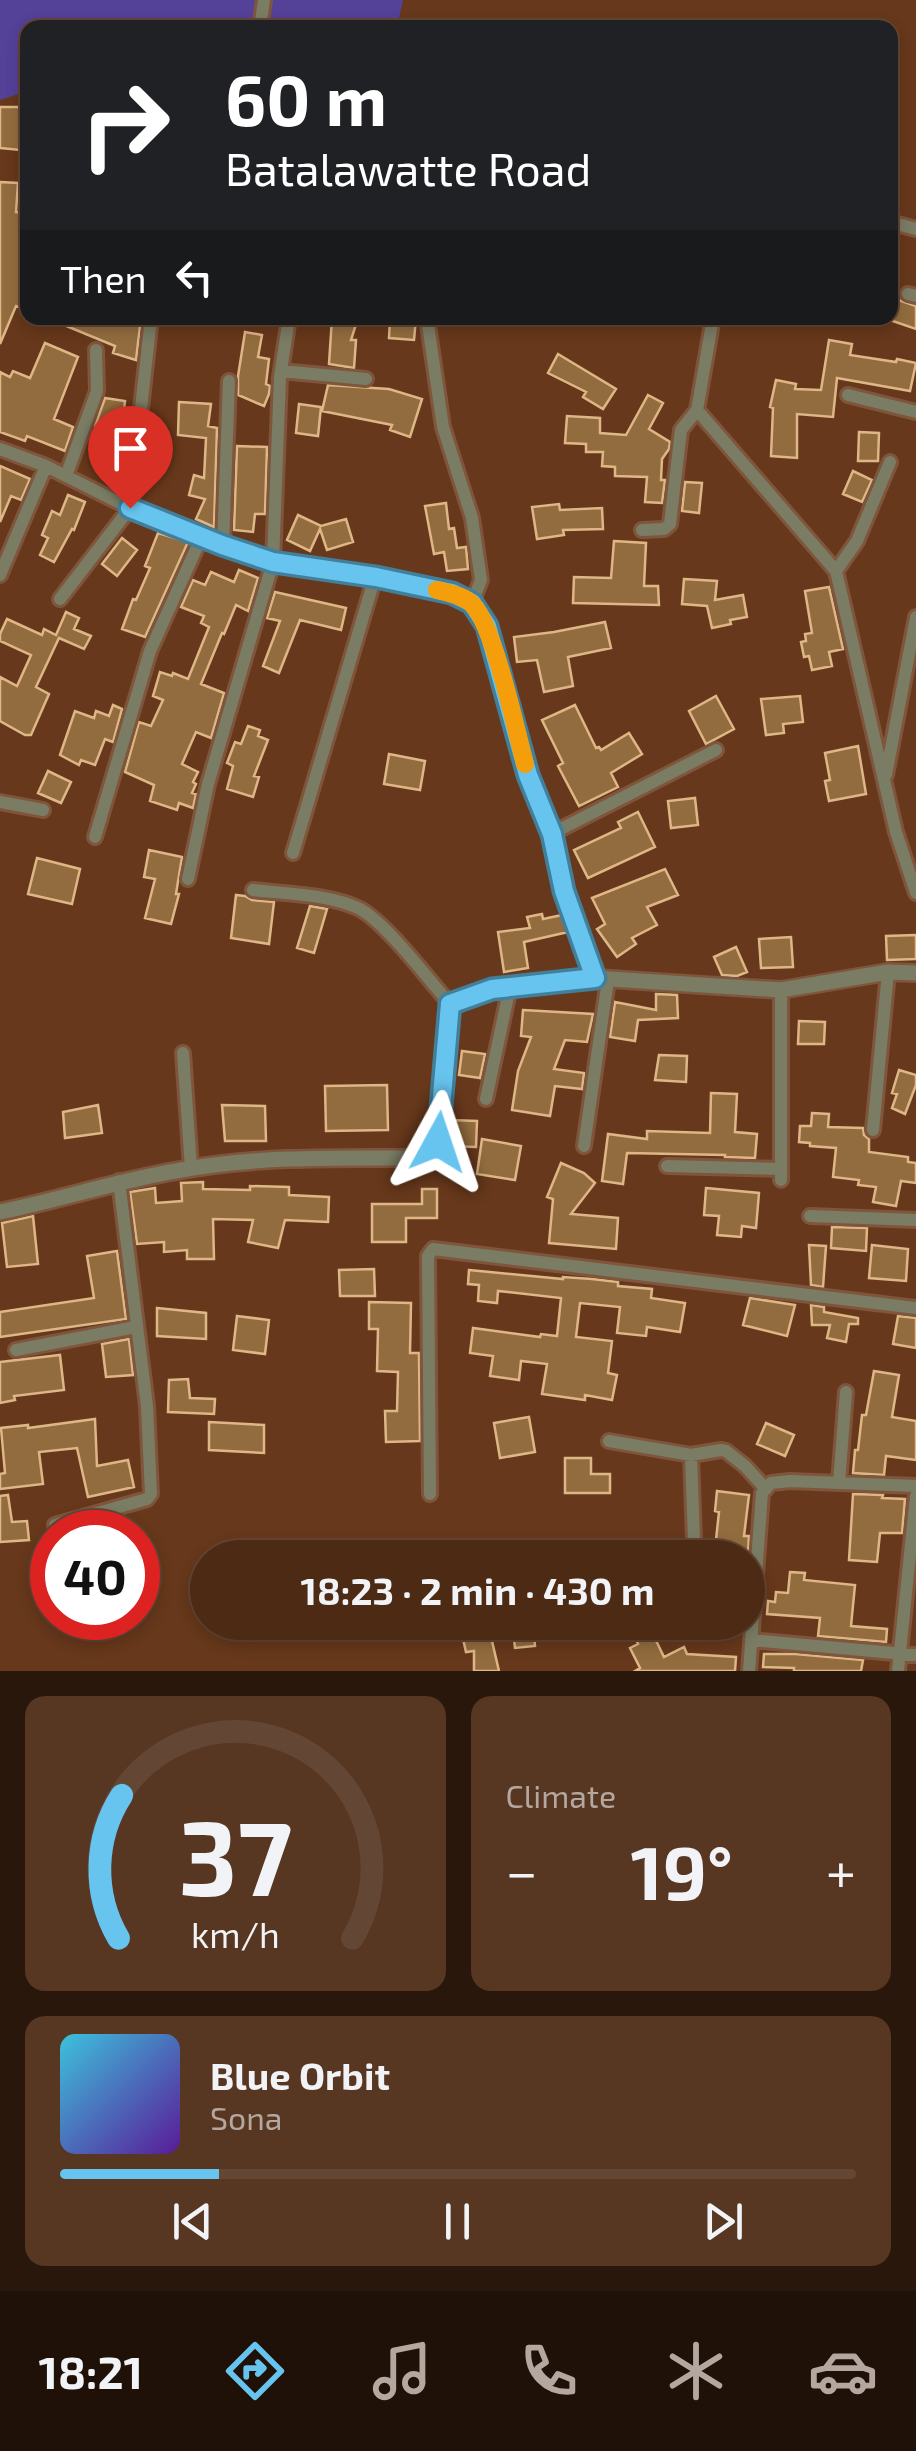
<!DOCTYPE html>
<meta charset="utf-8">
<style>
body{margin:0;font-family:"Exo 2",sans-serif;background:#573622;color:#f1f3f6;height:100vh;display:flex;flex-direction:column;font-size:38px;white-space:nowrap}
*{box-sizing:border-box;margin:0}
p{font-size:32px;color:#b3a7a0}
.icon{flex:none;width:55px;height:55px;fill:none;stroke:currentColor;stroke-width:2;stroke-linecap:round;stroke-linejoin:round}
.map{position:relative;height:1671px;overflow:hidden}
.sheet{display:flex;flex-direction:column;gap:25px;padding:25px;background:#2a170b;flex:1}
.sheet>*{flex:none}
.banner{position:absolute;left:20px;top:20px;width:878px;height:305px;border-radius:20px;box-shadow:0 5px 15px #0003,0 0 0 2px #644634;background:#202124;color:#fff;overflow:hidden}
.speed{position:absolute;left:30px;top:1510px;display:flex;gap:20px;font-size:50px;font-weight:700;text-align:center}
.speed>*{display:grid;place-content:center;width:130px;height:130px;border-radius:50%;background:#4d2a14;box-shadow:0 5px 15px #0003,0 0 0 2px #644634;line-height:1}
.speed .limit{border:15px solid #d22;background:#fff;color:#111}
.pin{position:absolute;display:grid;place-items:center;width:85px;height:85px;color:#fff;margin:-102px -42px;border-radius:50% 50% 50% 0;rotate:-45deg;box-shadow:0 0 10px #0007}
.pin .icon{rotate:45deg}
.me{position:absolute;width:110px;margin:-55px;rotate:5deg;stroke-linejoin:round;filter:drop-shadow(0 0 8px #0008)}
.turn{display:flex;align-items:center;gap:35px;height:210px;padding:0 40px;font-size:45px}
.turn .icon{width:130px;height:130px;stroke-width:2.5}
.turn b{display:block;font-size:70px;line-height:85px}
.then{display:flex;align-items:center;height:95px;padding:0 40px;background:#0003;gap:20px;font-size:38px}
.big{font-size:75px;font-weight:700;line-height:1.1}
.sheet .widget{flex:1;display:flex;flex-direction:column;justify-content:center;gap:15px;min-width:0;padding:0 35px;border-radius:20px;background:#573622}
.sheet .dial{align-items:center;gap:0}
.dial svg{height:260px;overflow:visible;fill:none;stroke:#644634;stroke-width:7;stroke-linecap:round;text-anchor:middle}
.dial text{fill:#f1f3f6;stroke:none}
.song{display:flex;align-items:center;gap:30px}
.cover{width:120px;height:120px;border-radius:15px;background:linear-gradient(135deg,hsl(190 70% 55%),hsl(270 70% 35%))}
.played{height:10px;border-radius:5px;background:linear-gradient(90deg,#66c4ef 20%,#644634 20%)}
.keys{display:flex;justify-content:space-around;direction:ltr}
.heat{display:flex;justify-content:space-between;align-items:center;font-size:55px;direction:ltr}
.sheet .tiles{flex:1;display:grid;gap:25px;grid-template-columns:1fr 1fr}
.widget:last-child{grid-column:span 2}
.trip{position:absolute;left:190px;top:1540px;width:575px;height:100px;border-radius:50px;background:#4d2a14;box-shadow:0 5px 15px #0003,0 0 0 2px #644634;font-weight:700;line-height:100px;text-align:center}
.tab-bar{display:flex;height:160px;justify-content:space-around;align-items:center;background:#1f1108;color:#b3a7a0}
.tab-bar .icon{width:70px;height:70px}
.tab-bar .active{color:#66c4ef}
.tab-bar b{font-size:45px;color:#f1f3f6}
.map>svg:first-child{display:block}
</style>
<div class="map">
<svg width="916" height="1671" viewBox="0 0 916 1671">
<rect width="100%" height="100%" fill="#67381b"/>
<path fill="#544198" d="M0 0H403L397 27 28 28 27 91 0 100Z"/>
<path fill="#926c3e" stroke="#dfb686" stroke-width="2.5" d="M0 107H23L20 150 0 148Z
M0 182 18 183 16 212 28 213 25 233 28 310 16 306 0 344Z
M890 297 916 306V329L890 320Z
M47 318H141L136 360 113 353 115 346Z
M332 318H358L351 340H356L354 368 329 364Z
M390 318H416L414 340 389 338Z
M245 332 262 335 258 357 269 359 266 384 270 386 269 394 264 406 238 395V376Z
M829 340 852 344 850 355 896 362 897 359 916 363 910 391 837 378 833 417 797 414V458L771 456 773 408 770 407 776 380 796 384 795 389 821 390Z
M45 343 78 357 54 419 73 427 65 451 27 436 25 441 0 432V372L10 377 13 371 30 378Z
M558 354 616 389 603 409 583 397 586 392 548 373Z
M328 385 389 389 422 399 410 437 390 430 392 425 322 411Z
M648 395 663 403 649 429 670 442 669 449 662 459 661 480H665L662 503 645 502 647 477 615 476V467L602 466 603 452H586V444L565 443 567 416 600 418V433L626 435Z
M105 398 125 401 122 429 95 426Z
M179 402 211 404 208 426 217 428 214 527 196 519 205 499 189 495 194 475 204 478 206 438 178 435Z
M299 404 321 407 318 436 296 433Z
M859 432 879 433 878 461H858Z
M237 446 267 447 265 514H255L253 532 234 530Z
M0 466 30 479 21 500 11 496 0 522Z
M853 471 872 480 862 502 843 494Z
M685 482 702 483 699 513 682 511Z
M68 495 85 502 74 530 72 529 54 562 40 555 48 538 42 535 52 511 60 515Z
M446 503 449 529 454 528 457 548 466 547 468 569 447 571 444 552 434 554 425 506Z
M559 504 560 510 602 508 603 529 563 530 564 535 537 539 532 507Z
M298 515 321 526 346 519 353 542 327 550 320 529 310 551 287 540Z
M158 533 188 542 145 637 122 629 133 599 136 600 150 568 145 566Z
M122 538 137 550 117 576 102 564Z
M614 541 646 543 644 586H658L659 605 573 603 574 577 611 578Z
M239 570 258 578 248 611 236 605 224 634 222 633 201 684 224 693 211 738 196 732 182 764 198 772 193 782 196 784 192 793 196 794 193 808 179 803 177 810 150 801 154 785 125 772 139 722 151 726 163 700 153 696 160 672 172 676 173 673 188 679 209 627 201 623 204 616 181 607 193 580 205 585 211 572 234 582Z
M684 579 717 581 715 600 743 595 747 617 730 620 731 624 712 628 707 606 682 604Z
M829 587 843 649 829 652 832 666 812 670 809 656 804 657 801 642 806 641 805 634 812 633 805 591Z
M275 592 346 608 341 630 300 620 279 673 263 666 280 621 267 618Z
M66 612 79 618 74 629 91 636 84 649 59 638 36 687 49 694 31 735H25L0 721V677L17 686 31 655 0 641V634L7 619 42 635 44 629 56 635Z
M605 622 611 648 568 657 573 686 544 692 537 660 517 662 514 637 554 632Z
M716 696 734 729 706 744 689 711Z
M800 696 803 722 783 724 784 733 766 735 761 699Z
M113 705 122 709 113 742 105 739 95 765 81 760 79 765 60 755 75 711 94 718 96 711 109 716Z
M575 705 596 748 599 747 601 750 629 733 642 754 611 773 618 787 579 806 558 766 563 763 542 720Z
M248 726 260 730 258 736 268 740 254 776 259 777 253 797 227 789 233 766 227 763 235 742 241 744Z
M858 746 866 794 829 801 825 781 830 780 825 753Z
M389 754 425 761 420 790 384 784Z
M48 771 71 782 61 803 38 793Z
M695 798 698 825 671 828 668 801Z
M638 812 655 847 588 878 574 850 621 828 618 822Z
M149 850 182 857 176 894H179L171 924 145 918 155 879 144 877Z
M37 858 80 869 72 904 28 894Z
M665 869 678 895 647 907 657 925 632 938 636 944 617 957 597 929 605 924 592 898Z
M236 895 245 896 252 900 274 902 269 944 231 938Z
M310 906 327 909 314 953 297 948Z
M542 914 543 919 562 915 568 932 524 942 528 968 504 972 498 932 530 928 527 917Z
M916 935V959L887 960 886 936Z
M791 937 793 967 761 968 759 939Z
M736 947 747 972 737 976 722 975 714 957Z
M656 994 677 995 678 1018 638 1020 635 1041 610 1037 615 1002 656 1010Z
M523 1010 593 1014 587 1042 565 1040 554 1069 584 1073 582 1089 555 1086 550 1116 512 1110 518 1071 531 1037 521 1036Z
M799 1021 825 1022 824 1044H798Z
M462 1051 485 1054 480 1078 459 1075Z
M659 1055 687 1056 686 1082 655 1080Z
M899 1070 916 1075V1085L905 1114 892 1108 897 1094 892 1093Z
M387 1085 388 1130 326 1131 325 1086Z
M711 1093 737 1094 735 1132 757 1134 755 1158 725 1157V1155L627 1153 623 1184 602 1181 608 1134 647 1139V1131L710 1133Z
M98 1105 102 1133 65 1138 63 1112Z
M222 1105 265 1106 266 1141H225Z
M812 1113 829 1114 828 1127 863 1128 864 1135 869 1139V1152L908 1157V1162L916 1163V1183L901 1181 896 1206 873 1202 876 1187 858 1185 859 1180 833 1177 836 1148 810 1146V1143L799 1142 800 1126H811Z
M450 1120 477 1121 476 1147 448 1146Z
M482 1139 521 1146 515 1180 477 1174Z
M561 1163 584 1173 595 1183 571 1214 618 1218 616 1249 549 1243 553 1199 547 1197Z
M203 1182V1189L250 1190V1186L289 1187V1195L329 1197 328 1222 285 1220 278 1248 248 1242 253 1220 213 1219 214 1259H187V1250L164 1252V1242L137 1244 130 1192 155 1188 156 1203 182 1201 181 1183Z
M706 1188 759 1193 756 1228 742 1226 741 1237 717 1235 719 1216 704 1215Z
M422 1189H437V1218H406V1242H372V1204H422Z
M33 1216 38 1264 7 1267 2 1223Z
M832 1227 867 1228 866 1251 831 1248Z
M809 1245 826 1246 823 1287 811 1285Z
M872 1245 908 1249 906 1281 869 1278Z
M117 1251 126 1319 0 1337V1312L94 1298 87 1256Z
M374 1269 375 1296H340L339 1270Z
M469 1270 563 1279V1277L592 1279 618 1282V1286L652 1289 651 1298 685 1303 680 1332 647 1327 646 1336 617 1333 620 1307 580 1303 576 1337 612 1341 608 1373 617 1375 612 1400 585 1395V1400L542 1394 547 1364 521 1361 519 1380 490 1376 493 1356 470 1353 473 1328 540 1337 541 1334 557 1336 561 1298 498 1291 497 1303 478 1301 479 1285 468 1284Z
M750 1298 795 1305 787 1336 743 1325Z
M369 1302 411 1303 410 1353H419L420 1441 386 1442 385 1411H397L398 1372 377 1371 378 1329H369Z
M811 1305 824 1307V1312L858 1318V1324H849L846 1342 827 1338 830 1325H812Z
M157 1308 206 1313V1339L157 1336Z
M237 1316 269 1320 265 1354 233 1350Z
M898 1316 916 1318V1348L893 1344Z
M129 1339 133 1375 106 1377 102 1344Z
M60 1355 64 1390 14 1396 15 1400 0 1403V1362Z
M874 1371 899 1375 892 1417 916 1421V1460L886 1456 884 1475 853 1473 855 1450H858L862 1415H866Z
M188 1379 190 1398 215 1399 214 1414 168 1412 169 1380Z
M529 1417 535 1452 500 1458 494 1423Z
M95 1419 97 1466 128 1460 134 1487 88 1497 77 1448 39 1452 43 1484 0 1489V1474L5 1473 1 1428 28 1425V1428Z
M209 1422 264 1425V1453L209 1450Z
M766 1423 794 1435 785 1456 757 1444Z
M565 1458H591V1474H610V1493H565Z
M717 1491 749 1495 744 1536H749L748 1553 735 1552 734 1558H714L719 1512 715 1511Z
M853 1494 883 1495 882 1498 905 1499 902 1533H880L877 1562 849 1560Z
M8 1495 12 1522 27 1521 29 1540 0 1542V1496Z
M790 1572 805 1573 804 1580 855 1585 851 1626 887 1629 886 1642 818 1636 820 1618 767 1614 768 1601 775 1602 776 1592 788 1593Z
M462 1622H480V1625L488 1624 499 1671H474V1651L466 1652 461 1630 463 1629Z
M512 1622H533L535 1646 515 1648Z
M649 1626 664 1657 684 1647 687 1654 736 1657 735 1671H635L640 1668 630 1648 638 1644 633 1633Z
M764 1654H795L863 1660 861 1671H794V1668L763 1667Z"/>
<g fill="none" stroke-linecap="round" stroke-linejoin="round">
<defs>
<path id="minor" d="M260 28 264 0
M890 222 916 229
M908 294 916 296
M427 318 443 427 472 518 481 580 472 603
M281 371 366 379
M848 395 916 412
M697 410 713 318
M0 449 46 466 130 508 223 545 273 562 375 577 452 593 472 603 487 626 529 775 551 834 564 891 595 978
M66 476 97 391 96 350
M642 530 664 529 670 524 681 430 697 410 836 571 896 832 916 893
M223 545 229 381
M836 571 857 541 890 462
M0 575 46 466
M60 599 130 508 151 318
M886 775 916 617
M0 802 43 810
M551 834 716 750
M95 837 150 651 202 536
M293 853 375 577
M188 879 208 784 273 562 280 377 289 318
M253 890C286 894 330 894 360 909 387 924 428 979 450 1004
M183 1053 191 1168
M486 1099 510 987
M873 1130 888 972
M584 1146 608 980
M667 1166 781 1169
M781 1180V990
M810 1216 916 1220
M16 1350 136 1327
M609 1441 691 1455 721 1450 726 1451 745 1466 766 1489
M691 1455 694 1540
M839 1483 846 1392
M430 1494 428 1256 433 1249 916 1308
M55 1525 147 1499 151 1494 147 1406 119 1181
M751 1640 916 1655
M749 1671 762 1493 771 1483 790 1481 916 1486
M898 1671 916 1496"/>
<path id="tertiary" d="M0 1212C63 1199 123 1179 187 1169 263 1156 340 1158 417 1158L432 1153 437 1143 450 1004 493 989 595 978 781 990 888 972 916 973"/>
</defs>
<use href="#minor" stroke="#7f553c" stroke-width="18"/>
<use href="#tertiary" stroke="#7f553c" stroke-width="20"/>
<use href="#minor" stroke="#7b7c64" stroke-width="12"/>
<use href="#tertiary" stroke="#7b7c64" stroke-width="15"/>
</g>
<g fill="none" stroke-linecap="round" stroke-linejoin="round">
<defs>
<path id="route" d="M130 508 222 545 273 562 376 577 452 593 472 603 487 626 528 775 552 834 564 891 595 978 492 989 450 1004 438 1142"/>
</defs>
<use href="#route" stroke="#427f9b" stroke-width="25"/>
<use href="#route" stroke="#66c4ef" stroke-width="18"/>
<path stroke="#f59e0b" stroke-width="18" d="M437 590C449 593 465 596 473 605 494 627 516 730 525 764"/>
</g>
</svg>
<div class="speed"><div class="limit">40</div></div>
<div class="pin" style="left:130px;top:508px;background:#d93025"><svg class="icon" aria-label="arrive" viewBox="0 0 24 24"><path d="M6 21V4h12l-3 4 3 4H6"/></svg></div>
<svg class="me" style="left:438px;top:1142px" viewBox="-20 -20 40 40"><path d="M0-17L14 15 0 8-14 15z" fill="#66c4ef" stroke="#fff" stroke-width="4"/></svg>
<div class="trip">18:23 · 2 min · 430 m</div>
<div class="banner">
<div class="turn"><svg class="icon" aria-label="right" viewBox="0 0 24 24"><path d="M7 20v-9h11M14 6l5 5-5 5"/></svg><div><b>60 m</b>Batalawatte Road</div></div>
<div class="then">Then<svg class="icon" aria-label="left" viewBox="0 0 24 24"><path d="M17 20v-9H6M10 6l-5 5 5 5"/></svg></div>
</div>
</div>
<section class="sheet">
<div class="tiles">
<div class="widget dial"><svg viewBox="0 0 100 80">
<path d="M14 69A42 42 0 1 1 86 69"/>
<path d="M14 69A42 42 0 0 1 15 25" stroke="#66c4ef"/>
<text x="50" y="56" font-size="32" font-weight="700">37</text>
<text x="50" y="72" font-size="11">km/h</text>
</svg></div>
<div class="widget"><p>Climate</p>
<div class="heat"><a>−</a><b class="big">19°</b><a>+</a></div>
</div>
<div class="widget">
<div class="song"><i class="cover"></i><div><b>Blue Orbit</b><p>Sona</p></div></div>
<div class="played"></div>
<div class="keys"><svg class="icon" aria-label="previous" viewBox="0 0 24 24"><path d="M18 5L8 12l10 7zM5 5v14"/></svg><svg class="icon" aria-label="pause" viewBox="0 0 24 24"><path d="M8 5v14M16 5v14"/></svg><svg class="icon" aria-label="next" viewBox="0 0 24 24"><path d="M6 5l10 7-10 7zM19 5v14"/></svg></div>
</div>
</div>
</section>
<nav class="tab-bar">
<b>18:21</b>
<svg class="icon active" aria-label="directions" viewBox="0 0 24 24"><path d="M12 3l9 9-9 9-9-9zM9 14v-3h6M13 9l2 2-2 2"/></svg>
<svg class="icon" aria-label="music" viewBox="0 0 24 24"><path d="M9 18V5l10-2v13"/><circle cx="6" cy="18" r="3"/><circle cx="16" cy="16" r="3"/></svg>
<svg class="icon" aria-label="phone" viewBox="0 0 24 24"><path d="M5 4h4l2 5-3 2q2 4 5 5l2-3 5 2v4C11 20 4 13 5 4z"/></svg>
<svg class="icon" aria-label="climate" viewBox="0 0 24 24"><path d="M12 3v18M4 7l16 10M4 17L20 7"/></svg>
<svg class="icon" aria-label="car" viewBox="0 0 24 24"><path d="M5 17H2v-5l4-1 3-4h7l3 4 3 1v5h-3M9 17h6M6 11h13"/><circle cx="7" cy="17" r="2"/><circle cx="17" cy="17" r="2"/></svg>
</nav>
